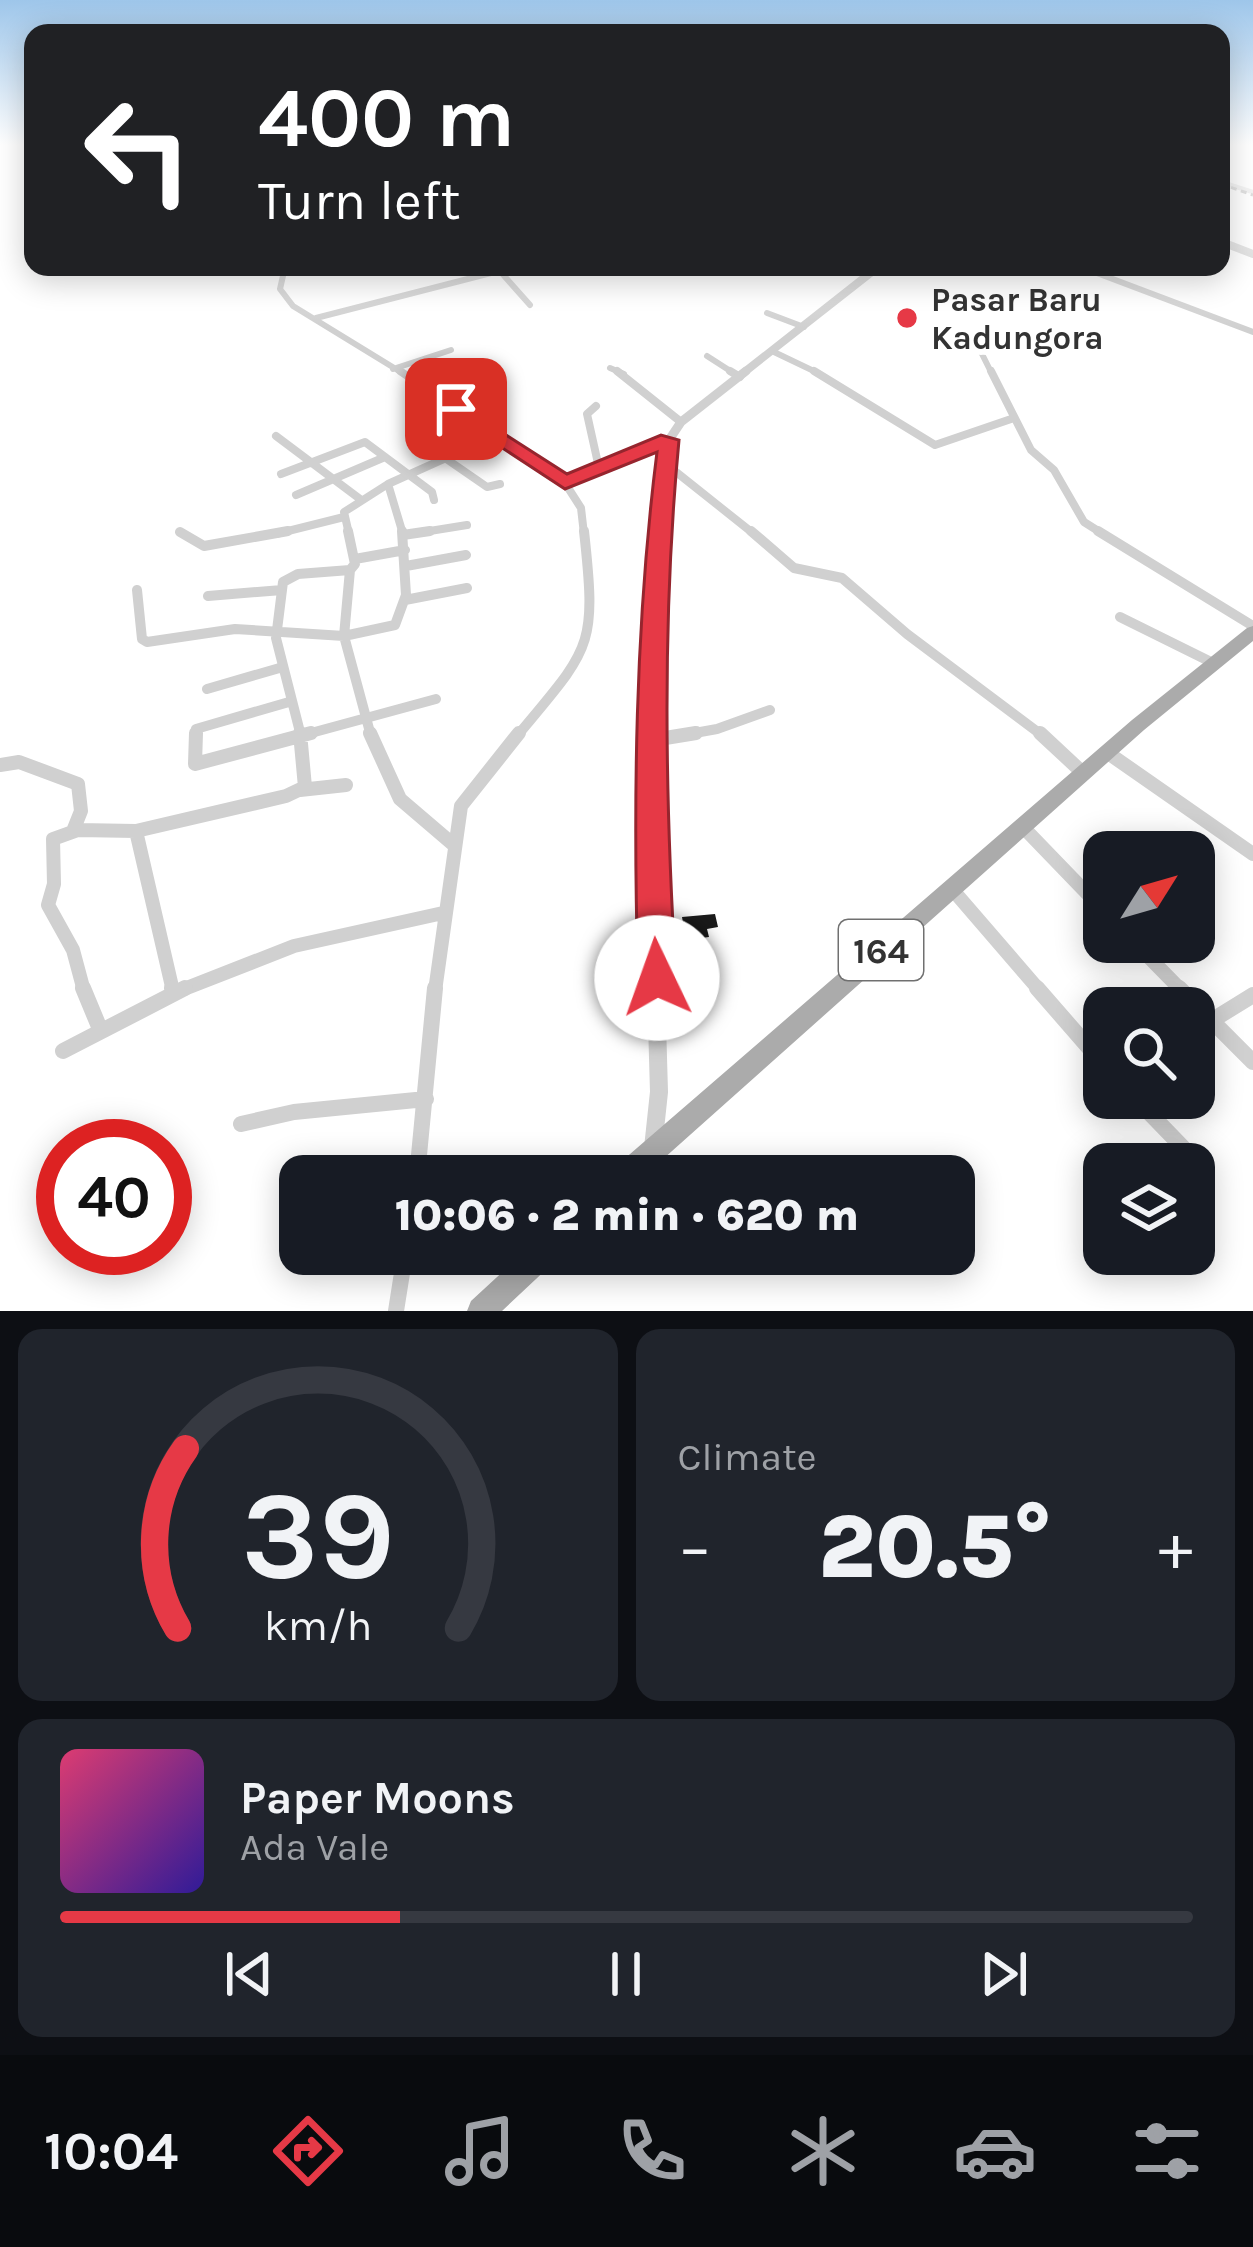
<!DOCTYPE html>
<meta charset="utf-8">
<style>
body{margin:0;font-family:Karla,sans-serif;background:#20242c;color:#f1f3f6;height:100vh;display:flex;flex-direction:column;font-size:45px;white-space:nowrap}
*{box-sizing:border-box;margin:0}
p{font-size:39px;color:#9ea1a6}
.icon{flex:none;width:66px;height:66px;fill:none;stroke:currentColor;stroke-width:2;stroke-linecap:round;stroke-linejoin:round}
.map{position:relative;height:1311px;overflow:hidden}
.panel{display:flex;flex-direction:column;gap:18px;padding:18px;background:#0d0f14;flex:1}
.panel>*{flex:none}
.guide{position:absolute;left:24px;top:24px;width:1206px;height:252px;border-radius:24px;box-shadow:0 6px 30px #0003;background:#202124;color:#fff;overflow:hidden}
.needle{width:78px;rotate:53deg}
.controls{position:absolute;left:1083px;top:831px;display:grid;gap:24px}
.controls a{display:grid;place-items:center;width:132px;height:132px;border-radius:24px;background:#171b24;box-shadow:0 6px 30px #0003;font-size:60px}
.speed{position:absolute;left:36px;top:1119px;display:flex;gap:24px;font-size:60px;font-weight:700;text-align:center}
.speed>*{display:grid;place-content:center;width:156px;height:156px;border-radius:50%;background:#171b24;box-shadow:0 6px 30px #0003;line-height:1}
.speed .limit{border:18px solid #d22;background:#fff;color:#111}
.pin{position:absolute;display:grid;place-items:center;width:102px;height:102px;color:#fff;margin:-51px;border-radius:24px;box-shadow:0 6px 18px #0006}
.me{position:absolute;width:132px;margin:-66px;rotate:357deg;stroke-linejoin:round;filter:drop-shadow(0 0 9px #0008)}
.turn{display:flex;align-items:center;gap:42px;height:252px;padding:0 36px;font-size:54px}
.turn .icon{width:156px;height:156px;stroke-width:2.5}
.turn b{display:block;font-size:84px;line-height:102px}
.big{font-size:90px;font-weight:800;line-height:1.1}
.panel .tile{flex:1;display:flex;flex-direction:column;justify-content:center;gap:18px;min-width:0;padding:0 42px;border-radius:24px;background:#20242c}
.panel .dial{align-items:center;gap:0}
.dial svg{height:312px;overflow:visible;fill:none;stroke:#363941;stroke-width:7;stroke-linecap:round;text-anchor:middle}
.dial text{fill:#f1f3f6;stroke:none}
.song{display:flex;align-items:center;gap:36px}
.cover{width:144px;height:144px;border-radius:18px;background:linear-gradient(135deg,hsl(340 70% 55%),hsl(250 70% 35%))}
.played{height:12px;border-radius:6px;background:linear-gradient(90deg,#e63946 30%,#363941 30%)}
.keys{display:flex;justify-content:space-around;direction:ltr}
.heat{display:flex;justify-content:space-between;align-items:center;font-size:66px;direction:ltr}
.panel .tiles{flex:1;display:grid;gap:18px;grid-template-columns:1fr 1fr}
.tile:last-child{grid-column:span 2}
.trip{position:absolute;left:279px;top:1155px;width:696px;height:120px;border-radius:24px;background:#171b24;box-shadow:0 6px 30px #0003;font-weight:800;line-height:120px;text-align:center}
.tabs{display:flex;height:192px;justify-content:space-around;align-items:center;background:#090b0e;color:#9ea1a6}
.tabs .icon{width:84px;height:84px}
.tabs .on{color:#e63946}
.tabs b{font-size:54px;color:#f1f3f6}
.map>svg:first-child{display:block}
</style>
<div class="map">
<svg width="1253" height="1311" viewBox="0 0 1253 1311">
<rect width="100%" height="100%" fill="#fff"/>
<path fill="#1a1a1a" d="M715 914 718 927 707 929 709 937 686 940 682 917Z"/>
<g fill="none" stroke-linecap="round" stroke-linejoin="round">
<path stroke="#d0d0d0" stroke-width="4.5" d="M1221 182 1253 192"/>
<path stroke="#d0d0d0" stroke-width="6" d="M285 267 280 289 293 306 404 374
M1081 267 1253 332
M499 270 530 305
M767 313 804 327
M316 318 514 267
M977 344 992 374
M774 352 820 374
M707 356 735 374
M610 368 624 374
M393 369 451 350"/>
<path stroke="#d0d0d0" stroke-width="8" d="M400 371 565 483 581 508 584 534
M617 371 681 422
M730 371 740 377
M814 371 935 445 1014 418
M991 371 1031 450 1054 470 1084 522 1103 534
M596 406 587 414 599 468
M276 436 360 499
M445 458 487 487 500 484
M666 464 754 534
M281 474 365 442 432 492 434 500
M565 483 669 440
M388 484 403 534
M296 495 385 457
M276 534 344 517
M349 534 344 512 388 484 497 435
M411 534 467 525"/>
<path stroke="#d0d0d0" stroke-width="10" d="M348 531 355 564 350 570 344 636 371 736
M751 531 794 568 842 578 907 634 1043 736
M1098 531 1253 626
M180 532 204 546 288 531
M403 535 430 531
M355 559 405 550
M406 566 466 555
M137 590 142 639 147 642 235 629 344 636 395 625 406 595 402 531
M208 596 282 590
M405 600 467 588
M1120 617 1213 663
M207 689 283 667
M196 736V729L289 702
M300 736 436 699
M301 736 276 638 283 582 298 574 350 570
M517 736C591 647 597 649 584 531
M678 736 717 729 770 710"/>
<path stroke="#d0d0d0" stroke-width="14" d="M196 733 195 764 311 733
M370 733 400 799 455 846
M1040 733 1083 773
M653 740 696 733
M1108 753 1253 854
M0 765 19 762 78 784 81 811 73 831
M300 790 346 785
M1022 826 1104 911
M136 831 173 991
M952 889 1040 991
M1134 942 1182 991
M84 991 73 950 48 905 54 884 53 839 78 830 136 831 286 796 305 787 300 733
M179 991 294 946 443 913
M435 991 461 806 519 733"/>
<path stroke="#d0d0d0" stroke-width="16" d="M83 988 100 1029
M172 988 173 992
M1037 988 1104 1065
M1179 988 1253 1062
M1211 1021 1253 995
M63 1051 185 988
M1135 1098 1195 1160
M241 1124 294 1112 426 1099
M417 1176 435 988
M396 1311 405 1254"/>
<path stroke="#d0d0d0" stroke-width="6" d="M1221 242 1235 247"/>
<path stroke="#d0d0d0" stroke-width="8" d="M1227 244 1253 254
M742 374 878 267"/>
<path stroke="#d0d0d0" stroke-width="9" d="M659 534 669 440 681 422 746 371"/>
<path stroke="#d0d0d0" stroke-width="12" d="M653 736 659 531"/>
<path stroke="#d0d0d0" stroke-width="15" d="M653 733 656 991"/>
<path stroke="#d0d0d0" stroke-width="18" d="M653 1148 659 1092 656 988"/>
<path fill="#ababab" fill-rule="evenodd" d="M1253 626V641L1144 730 644 1176H611L615 1167 1132 720 1247 628Z
M522 1254H556L552 1264 502 1311H467L471 1301Z"/>
<path stroke="#888" stroke-width="3" stroke-dasharray="6 4.5" stroke-linecap="butt" d="M1221 184 1253 195"/>
</g>
<linearGradient id="sky" x2="0" y2="1"><stop stop-color="#9ec6ea"/><stop offset="0.44" stop-color="#fff"/><stop offset="1" stop-color="#fff" stop-opacity="0"/></linearGradient>
<rect width="1253" height="329" fill="url(#sky)"/>
<path fill="#e63946" stroke="#96252e" stroke-width="3" d="M456 403 567 474 661 435 679 440C662 619 665 799 676 978L670 991 657 996 644 991 638 978C633 803 635 626 657 452L565 489 449 413V404Z"/>
<circle fill="#e63946" stroke="#fff" stroke-width="4.5" cx="907" cy="318" r="12"/>
<g text-anchor="middle" stroke-width="12" stroke-linejoin="round" paint-order="stroke">
<g font-size="33" font-weight="bold" fill="#333" stroke="#fff" text-anchor="start">
<text x="931" y="311">Pasar Baru<tspan x="931" dy="38">Kadungora</tspan></text>
</g>
<rect fill="#fff" stroke="#707070" stroke-width="3" x="839" y="920" width="84" height="60" rx="9"/>
<g font-size="36" font-weight="bold" fill="#333">
<text x="881" y="963">164</text>
</g>
</g>
</svg>
<div class="controls">
<a><svg class="needle" viewBox="-14 -14 28 28"><path d="M0-13l5 13h-10z" fill="#e53935"/><path d="M0 13l5-13h-10z" fill="#9ea1a6"/></svg></a>
<a><svg class="icon" aria-label="search" viewBox="0 0 24 24"><circle cx="10" cy="10" r="6"/><path d="M15 15l6 6"/></svg></a>
<a><svg class="icon" aria-label="layers" viewBox="0 0 24 24"><path d="M12 4l9 5-9 5-9-5zM3 14l9 5 9-5"/></svg></a>
</div>
<div class="speed"><div class="limit">40</div></div>
<div class="pin" style="left:456px;top:409px;background:#d93025"><svg class="icon" aria-label="arrive" viewBox="0 0 24 24"><path d="M6 21V4h12l-3 4 3 4H6"/></svg></div>
<svg class="me" style="left:657px;top:978px" viewBox="-20 -20 40 40"><circle r="19" fill="#fff"/><path d="M0-13L10 11 0 6-10 11z" fill="#e63946"/></svg>
<div class="trip">10:06 · 2 min · 620 m</div>
<div class="guide">
<div class="turn"><svg class="icon" aria-label="left" viewBox="0 0 24 24"><path d="M17 20v-9H6M10 6l-5 5 5 5"/></svg><div><b>400 m</b>Turn left</div></div>
</div>
</div>
<section class="panel">
<div class="tiles">
<div class="tile dial"><svg viewBox="0 0 100 80">
<path d="M14 69A42 42 0 1 1 86 69"/>
<path d="M14 69A42 42 0 0 1 16 23" stroke="#e63946"/>
<text x="50" y="56" font-size="32" font-weight="700">39</text>
<text x="50" y="72" font-size="11">km/h</text>
</svg></div>
<div class="tile"><p>Climate</p>
<div class="heat"><a>−</a><b class="big">20.5°</b><a>+</a></div>
</div>
<div class="tile">
<div class="song"><i class="cover"></i><div><b>Paper Moons</b><p>Ada Vale</p></div></div>
<div class="played"></div>
<div class="keys"><svg class="icon" aria-label="previous" viewBox="0 0 24 24"><path d="M18 5L8 12l10 7zM5 5v14"/></svg><svg class="icon" aria-label="pause" viewBox="0 0 24 24"><path d="M8 5v14M16 5v14"/></svg><svg class="icon" aria-label="next" viewBox="0 0 24 24"><path d="M6 5l10 7-10 7zM19 5v14"/></svg></div>
</div>
</div>
</section>
<nav class="tabs">
<b>10:04</b>
<svg class="icon on" aria-label="directions" viewBox="0 0 24 24"><path d="M12 3l9 9-9 9-9-9zM9 14v-3h6M13 9l2 2-2 2"/></svg>
<svg class="icon" aria-label="music" viewBox="0 0 24 24"><path d="M9 18V5l10-2v13"/><circle cx="6" cy="18" r="3"/><circle cx="16" cy="16" r="3"/></svg>
<svg class="icon" aria-label="phone" viewBox="0 0 24 24"><path d="M5 4h4l2 5-3 2q2 4 5 5l2-3 5 2v4C11 20 4 13 5 4z"/></svg>
<svg class="icon" aria-label="climate" viewBox="0 0 24 24"><path d="M12 3v18M4 7l16 10M4 17L20 7"/></svg>
<svg class="icon" aria-label="car" viewBox="0 0 24 24"><path d="M5 17H2v-5l4-1 3-4h7l3 4 3 1v5h-3M9 17h6M6 11h13"/><circle cx="7" cy="17" r="2"/><circle cx="17" cy="17" r="2"/></svg>
<svg class="icon" aria-label="filters" viewBox="0 0 24 24"><path d="M4 7h16M4 17h16"/><circle cx="9" cy="7" r="2"/><circle cx="15" cy="17" r="2"/></svg>
</nav>
